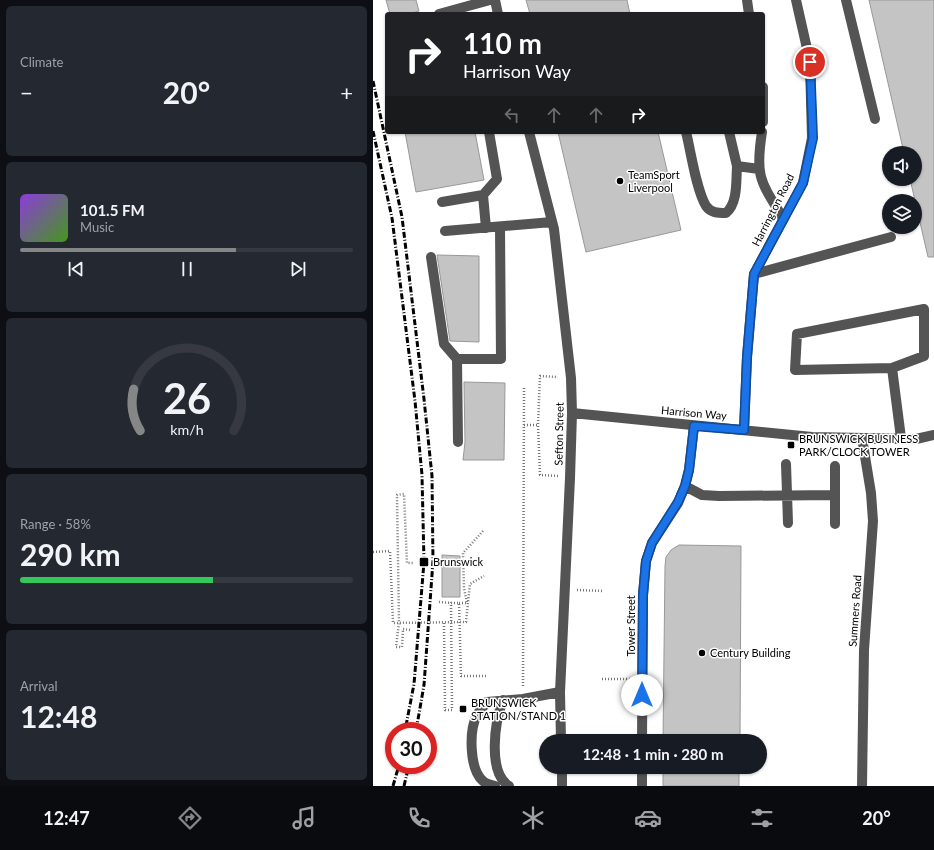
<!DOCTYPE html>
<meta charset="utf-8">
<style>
body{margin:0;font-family:Lato,sans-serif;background:#242831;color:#f1f3f6;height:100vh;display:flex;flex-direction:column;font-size:15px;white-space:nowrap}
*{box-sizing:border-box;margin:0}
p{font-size:13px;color:#9ea1a6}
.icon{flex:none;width:22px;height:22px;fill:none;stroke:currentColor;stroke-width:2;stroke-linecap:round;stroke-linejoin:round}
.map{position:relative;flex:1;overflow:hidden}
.sheet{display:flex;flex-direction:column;gap:6px;padding:6px;background:#0d0f14;width:373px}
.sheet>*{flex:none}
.top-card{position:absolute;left:12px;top:12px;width:380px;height:122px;border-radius:4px;box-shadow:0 1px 3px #0004;background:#202124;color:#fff;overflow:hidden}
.fabs{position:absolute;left:509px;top:146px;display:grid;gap:8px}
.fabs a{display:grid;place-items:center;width:40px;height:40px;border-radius:50%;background:#171b24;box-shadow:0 1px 3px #0004;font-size:20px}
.speed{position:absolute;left:12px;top:722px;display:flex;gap:8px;font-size:20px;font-weight:700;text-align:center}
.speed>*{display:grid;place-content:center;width:52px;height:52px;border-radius:50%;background:#171b24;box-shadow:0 1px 3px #0004;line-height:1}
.speed .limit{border:6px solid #d22;background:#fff;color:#111}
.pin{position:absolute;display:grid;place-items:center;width:34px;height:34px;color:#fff;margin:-17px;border:2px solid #fff;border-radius:50%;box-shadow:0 1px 4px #0007}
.me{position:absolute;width:44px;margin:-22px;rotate:0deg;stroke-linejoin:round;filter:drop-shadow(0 0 3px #0008)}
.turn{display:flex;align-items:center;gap:14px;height:84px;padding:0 12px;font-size:18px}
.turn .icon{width:52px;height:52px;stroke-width:2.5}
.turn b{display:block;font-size:28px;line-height:34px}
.lanes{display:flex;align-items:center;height:38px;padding:0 12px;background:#0003;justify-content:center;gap:20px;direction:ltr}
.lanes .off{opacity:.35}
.big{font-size:30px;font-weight:700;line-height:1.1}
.sheet .tile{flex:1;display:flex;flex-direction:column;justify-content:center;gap:6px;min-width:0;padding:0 14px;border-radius:6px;background:#242831}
.sheet .dial{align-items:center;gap:0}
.dial svg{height:104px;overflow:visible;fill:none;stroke:#363941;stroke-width:7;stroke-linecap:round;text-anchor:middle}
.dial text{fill:#f1f3f6;stroke:none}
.song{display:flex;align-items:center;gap:12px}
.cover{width:48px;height:48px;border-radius:6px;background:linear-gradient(135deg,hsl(270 70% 55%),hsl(100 70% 35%))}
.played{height:4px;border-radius:2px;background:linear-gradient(90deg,#858687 65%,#363941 65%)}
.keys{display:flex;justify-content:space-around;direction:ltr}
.heat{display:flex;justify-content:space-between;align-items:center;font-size:22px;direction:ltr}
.charge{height:6px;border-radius:3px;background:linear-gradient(90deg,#34c759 58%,#363941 0)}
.trip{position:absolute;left:166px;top:734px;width:228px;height:40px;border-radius:20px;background:#171b24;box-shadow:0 1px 3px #0004;font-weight:700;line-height:40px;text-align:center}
.tab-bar{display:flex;height:64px;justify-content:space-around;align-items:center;background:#090b0e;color:#9ea1a6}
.tab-bar .icon{width:28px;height:28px}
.tab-bar .selected{color:#858687}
.tab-bar b{font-size:18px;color:#f1f3f6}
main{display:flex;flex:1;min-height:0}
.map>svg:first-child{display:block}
</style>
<main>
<section class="sheet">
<div class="tile"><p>Climate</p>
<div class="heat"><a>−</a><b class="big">20°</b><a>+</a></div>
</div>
<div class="tile">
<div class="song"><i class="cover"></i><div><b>101.5 FM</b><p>Music</p></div></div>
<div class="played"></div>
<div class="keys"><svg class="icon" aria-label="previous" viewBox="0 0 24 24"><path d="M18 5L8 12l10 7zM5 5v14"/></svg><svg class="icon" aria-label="pause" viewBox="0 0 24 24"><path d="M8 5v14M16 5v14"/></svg><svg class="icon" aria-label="next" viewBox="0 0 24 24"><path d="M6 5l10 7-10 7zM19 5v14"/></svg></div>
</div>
<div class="tile dial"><svg viewBox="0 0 100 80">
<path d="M14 69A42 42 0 1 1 86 69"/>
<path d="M14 69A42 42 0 0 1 9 37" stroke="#858687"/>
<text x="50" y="56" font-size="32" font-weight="700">26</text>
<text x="50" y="72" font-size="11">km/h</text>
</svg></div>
<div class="tile"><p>Range · 58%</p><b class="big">290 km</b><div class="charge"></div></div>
<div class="tile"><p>Arrival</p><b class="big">12:48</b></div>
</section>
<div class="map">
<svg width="561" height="786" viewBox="0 0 561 786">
<rect width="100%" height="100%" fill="#fff"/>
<path fill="#c4c4c4" stroke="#989898" d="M13 0H43L46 11 36 14H17Z
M153 0H254L257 14H157Z
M496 0H561V257H555L537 179H542V153H531Z
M32 132H102L111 180 43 192Z
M185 132H285L308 230 213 252Z
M64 255 106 256V342L77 341Z
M91 382 132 383 131 460H90L92 442Z
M306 545 368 546 367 741H290L292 566 293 557 298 550Z
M69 555 87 556V597H69Z
M290 767H366V786H290Z"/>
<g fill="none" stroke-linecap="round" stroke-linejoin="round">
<path stroke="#767676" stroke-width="2.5" stroke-dasharray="1 2" stroke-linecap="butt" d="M151 425H165
M185 476 167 475 165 425 167 376 185 377
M0 552 17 551 20 623 93 622 97 584 111 576
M204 590 230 591
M66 602 78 603
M86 603H94L91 588 90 553 110 531
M71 623 72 710H79L78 603H86L88 676H114
M37 630 30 629 29 647H23L26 623 24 495 31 494 34 563H41
M229 679H257
M150 686 151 387"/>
<path stroke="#545454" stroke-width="10" d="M122 0 125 14
M374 0 376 14
M473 0 502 119
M66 14 117 0
M390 87V122
M156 132 181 229 198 378 199 413 197 478 187 692 188 741
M313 132C318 152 323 189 333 206 338 213 345 213 353 213 365 203 363 181 364 166
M356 132 364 166 386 169
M389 132C382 176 387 181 410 218
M110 195 113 228
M69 202 110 195 124 179 116 132
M72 231 179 222
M58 257 71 344 84 359 85 442
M381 274 518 237
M84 359H128L127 227
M519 368 551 356V309L424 334 422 370 519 368 528 438
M199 413 439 437 543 439 561 435
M371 430 374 357 381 274 430 183 439 138 437 62 423 0
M489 438 498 493 500 521 491 650 489 786
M413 464 415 523
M462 466V524
M312 486 329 495 346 496 461 495
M130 700C122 721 114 772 136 786
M269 741 270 595 273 561 279 543 305 503 312 486 316 470 321 426
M189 767V786
M122 786C119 785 113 784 110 781 96 769 96 730 104 715 107 710 111 706 114 702L150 699 187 692
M269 786V767"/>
<path stroke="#000" stroke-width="3" stroke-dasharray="6 2 1 2" stroke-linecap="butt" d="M0 81 29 217 51 399 59 476 60 561 51 685 43 731
M0 131 19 218 42 401 49 475 51 562 41 684 32 731
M20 786 26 765
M31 786 36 765"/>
</g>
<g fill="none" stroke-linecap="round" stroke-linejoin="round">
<defs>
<path id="route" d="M269 695 270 595 273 561 279 543 305 502 312 486 316 470 321 426 371 430 374 357 381 274 430 183 440 138 437 62"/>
</defs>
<use href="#route" stroke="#114b97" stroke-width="10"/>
<use href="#route" stroke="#1a73e8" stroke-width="7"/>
</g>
<g fill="#000" stroke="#fff" stroke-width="1.5">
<circle cx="247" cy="181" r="4"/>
<rect x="414" y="441" width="8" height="8" rx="2"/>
<rect x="46" y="557" width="10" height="10" rx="2"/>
<circle cx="329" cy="653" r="4"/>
<rect x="86" y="705" width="8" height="8" rx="2"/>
</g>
<g text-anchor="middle" stroke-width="3" stroke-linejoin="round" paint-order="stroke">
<g font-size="11" fill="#000" stroke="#fff" text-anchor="start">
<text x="255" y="179">TeamSport<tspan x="255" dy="13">Liverpool</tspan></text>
<text x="426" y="443">BRUNSWICK BUSINESS<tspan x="426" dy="13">PARK/CLOCK TOWER</tspan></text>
<text x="60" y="566">Brunswick</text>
<text x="337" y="657">Century Building</text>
<text x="98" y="707">BRUNSWICK<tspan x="98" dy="13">STATION/STAND 1</tspan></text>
</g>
<g font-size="11" fill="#000" stroke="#fff">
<text transform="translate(400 210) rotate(-63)" y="4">Harrington Road</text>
<text transform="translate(321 413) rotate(5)" y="4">Harrison Way</text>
<text transform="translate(186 434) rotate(-89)" y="4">Sefton Street</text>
<text transform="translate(482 611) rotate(-86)" y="4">Summers Road</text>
<text transform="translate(258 626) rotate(-90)" y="4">Tower Street</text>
</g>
</g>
</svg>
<div class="fabs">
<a><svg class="icon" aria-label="sound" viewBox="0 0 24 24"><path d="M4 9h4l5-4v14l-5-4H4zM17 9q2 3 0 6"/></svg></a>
<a><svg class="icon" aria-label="layers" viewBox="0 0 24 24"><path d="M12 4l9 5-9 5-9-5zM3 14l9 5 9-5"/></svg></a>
</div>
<div class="speed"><div class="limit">30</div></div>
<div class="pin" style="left:437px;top:62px;background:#d93025"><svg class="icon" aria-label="arrive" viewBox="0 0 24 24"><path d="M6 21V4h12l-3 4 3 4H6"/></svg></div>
<svg class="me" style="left:269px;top:695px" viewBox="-20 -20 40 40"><circle r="19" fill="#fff"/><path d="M0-13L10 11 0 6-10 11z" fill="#1a73e8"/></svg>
<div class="trip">12:48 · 1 min · 280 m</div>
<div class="top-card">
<div class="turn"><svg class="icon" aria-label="right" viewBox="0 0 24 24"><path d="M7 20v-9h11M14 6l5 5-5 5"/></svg><div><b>110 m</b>Harrison Way</div></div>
<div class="lanes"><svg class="icon off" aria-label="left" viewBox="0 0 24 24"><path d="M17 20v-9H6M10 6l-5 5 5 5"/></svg><svg class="icon off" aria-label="ahead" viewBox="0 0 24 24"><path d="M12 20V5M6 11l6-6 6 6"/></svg><svg class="icon off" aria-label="ahead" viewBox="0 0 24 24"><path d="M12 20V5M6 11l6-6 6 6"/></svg><svg class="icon" aria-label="right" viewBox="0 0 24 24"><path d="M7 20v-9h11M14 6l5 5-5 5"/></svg></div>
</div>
</div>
</main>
<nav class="tab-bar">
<b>12:47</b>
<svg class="icon selected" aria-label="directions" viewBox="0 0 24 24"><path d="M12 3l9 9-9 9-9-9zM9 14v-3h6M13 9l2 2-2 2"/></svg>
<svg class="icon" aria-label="music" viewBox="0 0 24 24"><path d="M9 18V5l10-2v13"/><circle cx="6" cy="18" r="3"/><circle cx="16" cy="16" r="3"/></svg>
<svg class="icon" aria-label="phone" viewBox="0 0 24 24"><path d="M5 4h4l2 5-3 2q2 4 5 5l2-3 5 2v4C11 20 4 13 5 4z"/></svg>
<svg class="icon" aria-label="climate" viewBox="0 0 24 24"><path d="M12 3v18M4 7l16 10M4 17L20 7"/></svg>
<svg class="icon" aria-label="car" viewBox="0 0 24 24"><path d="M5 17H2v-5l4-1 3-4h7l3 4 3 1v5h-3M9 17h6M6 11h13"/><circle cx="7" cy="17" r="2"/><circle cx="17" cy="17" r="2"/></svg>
<svg class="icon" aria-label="filters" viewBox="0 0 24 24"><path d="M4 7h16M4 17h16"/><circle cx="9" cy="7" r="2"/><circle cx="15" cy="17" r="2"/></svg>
<b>20°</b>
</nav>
